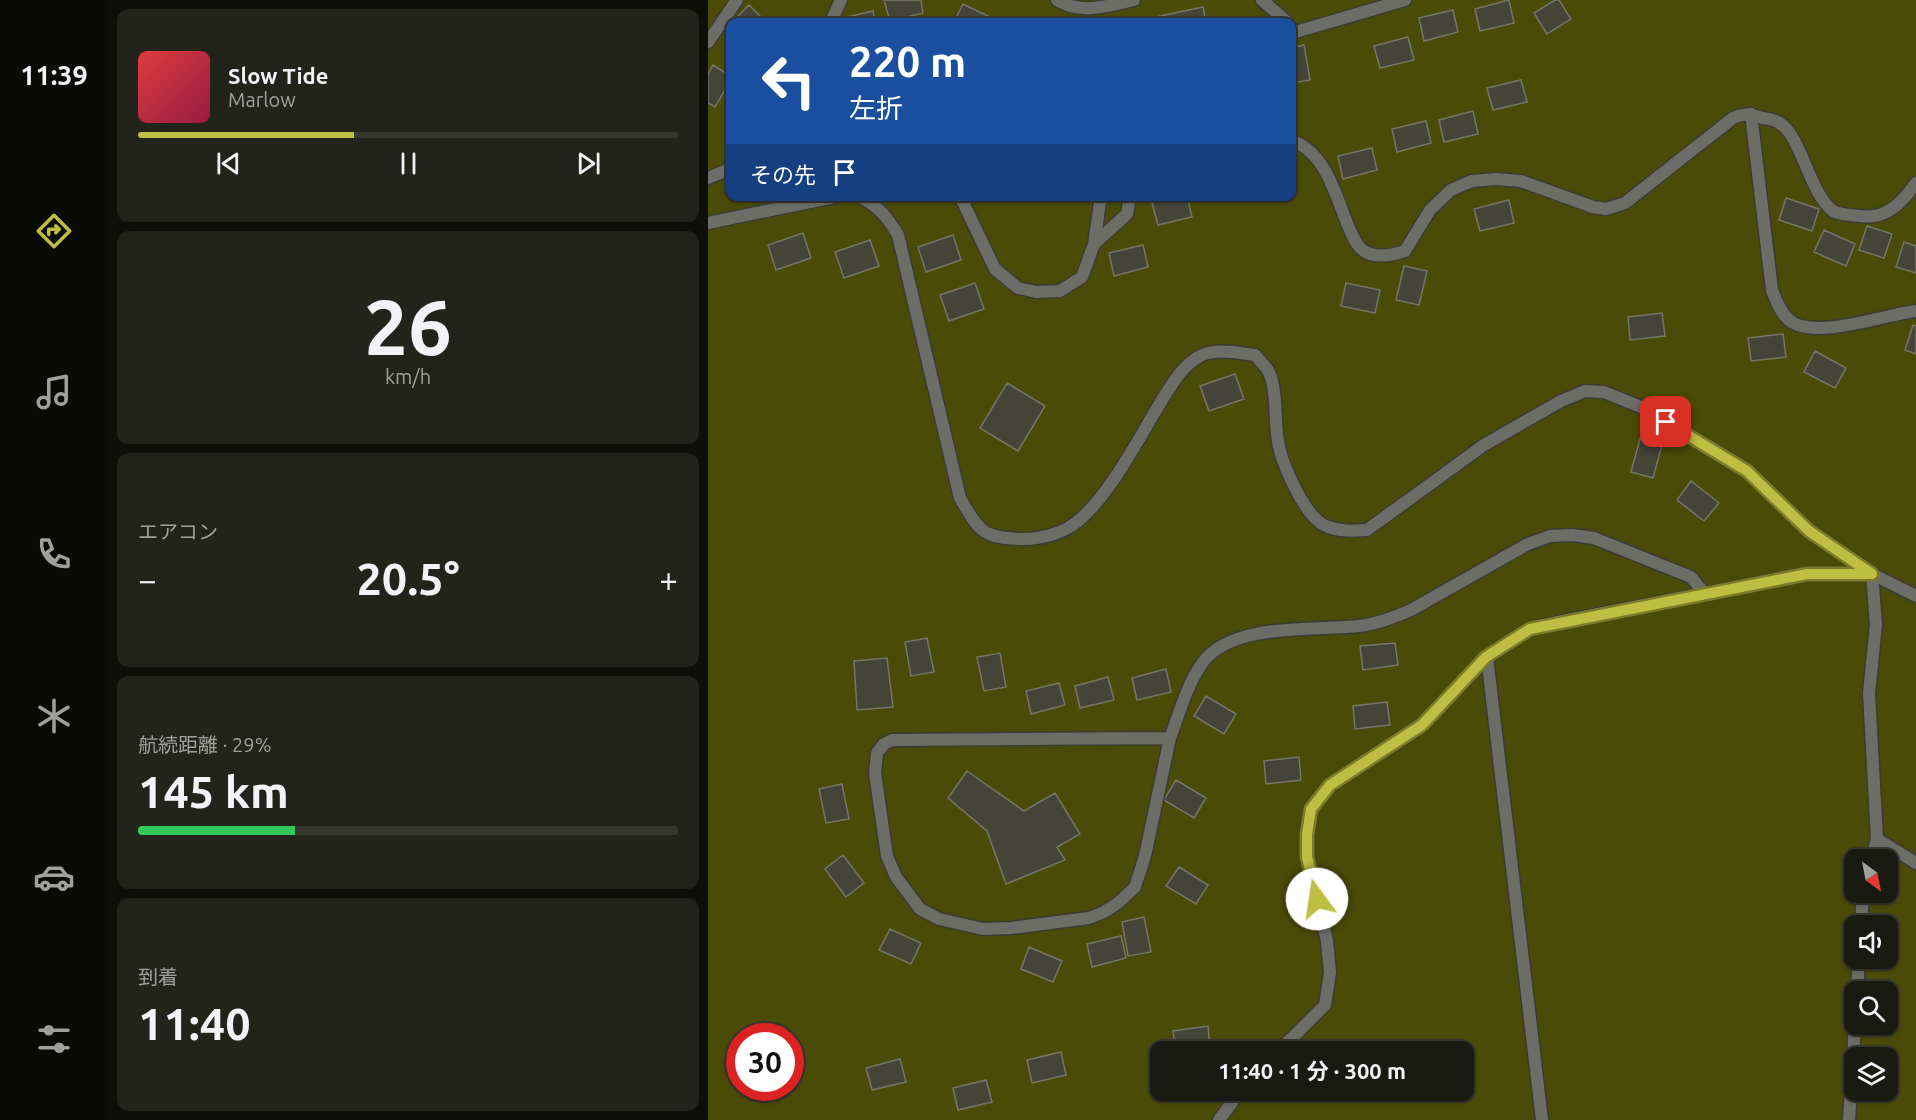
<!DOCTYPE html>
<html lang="ja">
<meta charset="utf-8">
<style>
body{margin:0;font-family:Ubuntu,"Noto Sans JP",sans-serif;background:#22231b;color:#f1f3f6;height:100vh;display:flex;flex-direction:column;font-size:22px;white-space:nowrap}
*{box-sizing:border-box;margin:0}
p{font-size:20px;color:#9fa19f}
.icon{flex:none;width:33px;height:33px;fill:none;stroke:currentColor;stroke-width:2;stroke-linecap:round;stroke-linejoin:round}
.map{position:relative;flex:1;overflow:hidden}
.drawer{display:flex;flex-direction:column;gap:9px;padding:9px;background:#0e0e0a;width:600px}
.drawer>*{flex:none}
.banner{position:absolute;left:18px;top:18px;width:570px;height:183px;border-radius:12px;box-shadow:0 2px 4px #0004,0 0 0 2px #373832;background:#1a4fa0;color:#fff;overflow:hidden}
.needle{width:39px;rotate:148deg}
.tools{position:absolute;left:1136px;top:849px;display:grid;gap:12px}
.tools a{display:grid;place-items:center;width:54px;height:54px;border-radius:12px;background:#191a12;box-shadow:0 2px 4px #0004,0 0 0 2px #373832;font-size:30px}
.speed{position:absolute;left:18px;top:1023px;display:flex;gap:12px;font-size:30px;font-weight:700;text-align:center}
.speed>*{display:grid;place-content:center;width:78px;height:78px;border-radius:50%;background:#191a12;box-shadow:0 2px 4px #0004,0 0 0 2px #373832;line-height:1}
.speed .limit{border:9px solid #d22;background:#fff;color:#111}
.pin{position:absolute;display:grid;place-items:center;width:51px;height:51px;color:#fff;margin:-26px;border-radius:12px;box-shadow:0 3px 9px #0006}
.me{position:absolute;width:66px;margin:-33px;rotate:346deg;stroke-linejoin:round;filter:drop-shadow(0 0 4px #0008)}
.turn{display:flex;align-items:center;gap:21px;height:126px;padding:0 24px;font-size:27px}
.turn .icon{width:78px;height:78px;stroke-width:2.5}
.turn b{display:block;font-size:42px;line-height:51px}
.then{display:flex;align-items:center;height:57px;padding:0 24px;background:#0003;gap:12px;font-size:22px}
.big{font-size:45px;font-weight:700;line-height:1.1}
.drawer .card{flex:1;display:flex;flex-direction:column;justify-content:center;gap:9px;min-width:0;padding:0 21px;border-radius:12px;background:#22231b}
.drawer .dial{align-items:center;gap:0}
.dial b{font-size:78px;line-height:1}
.song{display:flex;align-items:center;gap:18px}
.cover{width:72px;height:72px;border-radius:9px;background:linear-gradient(135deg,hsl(0 70% 55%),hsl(340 70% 35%))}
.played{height:6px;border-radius:3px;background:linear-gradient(90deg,#bebf42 40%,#373832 40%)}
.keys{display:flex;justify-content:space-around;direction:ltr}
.heat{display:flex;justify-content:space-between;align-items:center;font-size:33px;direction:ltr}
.charge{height:9px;border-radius:4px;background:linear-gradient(90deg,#34c759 29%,#373832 0)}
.trip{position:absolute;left:442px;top:1041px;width:324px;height:60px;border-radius:12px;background:#191a12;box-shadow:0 2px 4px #0004,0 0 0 2px #373832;font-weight:700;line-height:60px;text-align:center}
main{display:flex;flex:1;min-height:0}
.menu{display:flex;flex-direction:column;width:108px;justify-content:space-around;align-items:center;background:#0a0a07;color:#9fa19f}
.menu .icon{width:42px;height:42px}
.menu .current{color:#bebf42}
.menu b{font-size:27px;color:#f1f3f6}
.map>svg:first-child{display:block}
</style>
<main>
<nav class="menu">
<b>11:39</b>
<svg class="icon current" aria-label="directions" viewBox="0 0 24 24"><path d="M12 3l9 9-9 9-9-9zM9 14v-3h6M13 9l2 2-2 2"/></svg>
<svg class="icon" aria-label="music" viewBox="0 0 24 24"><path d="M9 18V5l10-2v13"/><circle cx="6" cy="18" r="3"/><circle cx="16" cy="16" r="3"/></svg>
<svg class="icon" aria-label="phone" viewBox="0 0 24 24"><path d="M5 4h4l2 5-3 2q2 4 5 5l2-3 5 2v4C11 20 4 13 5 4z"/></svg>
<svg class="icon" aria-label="climate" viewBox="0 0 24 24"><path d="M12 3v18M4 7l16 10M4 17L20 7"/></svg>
<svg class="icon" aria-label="car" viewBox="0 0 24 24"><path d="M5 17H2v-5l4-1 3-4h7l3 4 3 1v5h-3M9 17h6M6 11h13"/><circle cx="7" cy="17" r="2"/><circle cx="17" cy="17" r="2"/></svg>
<svg class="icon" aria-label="filters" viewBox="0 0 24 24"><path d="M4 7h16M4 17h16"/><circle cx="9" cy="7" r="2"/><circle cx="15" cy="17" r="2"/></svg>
</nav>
<section class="drawer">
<div class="card">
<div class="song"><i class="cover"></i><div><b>Slow Tide</b><p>Marlow</p></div></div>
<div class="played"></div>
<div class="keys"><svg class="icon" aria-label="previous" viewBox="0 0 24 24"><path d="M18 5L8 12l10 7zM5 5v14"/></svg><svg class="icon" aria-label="pause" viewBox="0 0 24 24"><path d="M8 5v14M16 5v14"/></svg><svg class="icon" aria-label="next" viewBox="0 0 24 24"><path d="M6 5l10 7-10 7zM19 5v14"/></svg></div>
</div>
<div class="card dial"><b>26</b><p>km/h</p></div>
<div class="card"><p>エアコン</p>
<div class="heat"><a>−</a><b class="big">20.5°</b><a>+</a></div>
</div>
<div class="card"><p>航続距離 · 29%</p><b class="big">145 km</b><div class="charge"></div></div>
<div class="card"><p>到着</p><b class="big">11:40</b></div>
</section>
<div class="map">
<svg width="1208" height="1120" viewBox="0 0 1208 1120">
<rect width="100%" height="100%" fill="#212218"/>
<path fill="#4b4b08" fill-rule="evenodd" d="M0 0H1208V1120H0ZM22 22H584V196H22ZM1146 860H1179V892H1146ZM1146 926H1179V958H1146ZM1146 992H1179V1024H1146ZM32 1036H82V1088H32ZM453 1052H756V1090H453ZM1146 1058H1179V1090H1146Z"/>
<path fill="#444439" stroke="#757569" stroke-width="1.5" d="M176 0H213L215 13 182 21Z
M801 0 806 23 772 31 767 9Z
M847 0H851L863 19 839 34 826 13Z
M255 4 286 19 284 22H246Z
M41 5 57 21 56 22H24Z
M495 7 498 22H424Z
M745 10 750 32 716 41 711 18Z
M165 11 167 22H131V19Z
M700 37 706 60 672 68 666 46Z
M596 45 602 80 584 83V48Z
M5 65 22 76V81L7 107 0 103V74Z
M813 80 819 102 785 110 779 88Z
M765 111 770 134 736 142 731 120Z
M718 121 723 143 689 152 684 129Z
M664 148 669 170 635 179 630 156Z
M469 196H479L484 217 450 225 444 203Z
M1078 198 1111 209 1104 231 1071 220Z
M801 200 806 223 772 231 766 209Z
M1159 226 1184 234 1176 258 1151 250Z
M1116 230 1147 244 1138 266 1106 252Z
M95 233 103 258 68 270 60 245Z
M245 235 253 260 218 272 210 247Z
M162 240 171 266 136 278 127 252Z
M1196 242 1208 246V273L1188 267Z
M435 245 440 267 406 276 401 253Z
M696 266 719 271 711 305 688 300Z
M267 283 276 309 241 321 232 295Z
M638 283 672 290 667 313 633 306Z
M954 313 957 336 922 340 920 317Z
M1205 325 1208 326V354L1197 350Z
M1075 334 1078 357 1043 361 1040 338Z
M1107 351 1138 368 1127 388 1096 372Z
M527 374 536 399 501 411 492 386Z
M299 383 337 406 310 451 272 428Z
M932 439 954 445 945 478 923 472Z
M983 481 1011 503 996 521 969 500Z
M219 638 226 672 203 676 197 642Z
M687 643 690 665 655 670 652 646Z
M292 653 298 687 276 691 269 657Z
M179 658 185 707 149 710 146 661Z
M458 669 463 692 429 700 424 678Z
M400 677 406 700 372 708 367 686Z
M351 683 357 705 323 714 318 691Z
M498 696 528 714 516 734 486 716Z
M679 702 682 725 647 729 645 706Z
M591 757 593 780 558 784 556 761Z
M259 771 316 811 347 793 372 834 349 847 357 860 298 884 279 831 240 798Z
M468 780 498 798 486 818 456 800Z
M134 784 141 819 118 823 111 789Z
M135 855 156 883 138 897 117 869Z
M471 867 500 885 488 904 458 886Z
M436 917 443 952 420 956 414 922Z
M182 929 213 943 203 964 171 950Z
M413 936 418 958 384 967 379 944Z
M321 947 354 961 345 982 313 969Z
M500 1026 502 1049 468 1052 465 1031Z
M353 1052 358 1075 324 1083 319 1060Z
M192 1059 198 1082 164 1090 158 1068Z
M278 1080 284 1102 250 1110 245 1088Z"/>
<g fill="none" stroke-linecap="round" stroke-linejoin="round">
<defs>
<path id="street" d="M349 0C372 15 401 6 426 0
M554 0 579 22
M123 22 133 0
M584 33 697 0
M0 42 29 0
M1043 114 1064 290C1068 300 1072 312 1080 319 1103 342 1178 314 1208 311
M584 141C618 152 628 197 641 228 645 236 648 246 656 251 668 259 685 255 697 251L722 210 743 190 764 181 788 179 813 181 885 207 898 209 917 203 1025 118C1036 113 1043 114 1055 118 1061 119 1068 120 1073 124 1094 139 1102 194 1125 211 1132 215 1144 215 1152 216 1179 220 1194 202 1208 183
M0 178 22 169
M150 196C170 205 179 217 190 235L252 498C272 532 274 538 315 539 334 539 356 533 370 521 402 495 432 436 454 400 464 384 474 366 492 356 508 348 530 353 547 355 551 359 555 364 559 369 570 385 566 421 570 441 573 462 597 518 618 526 632 532 644 531 659 530L776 445 853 401 877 391 896 392 938 409 1039 471 1101 531 1164 574 1208 596
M252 196 287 269 310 288 328 292 352 291 374 277 386 244 393 196
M0 223 131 196
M386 244 419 214 422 196
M779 657 834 1120
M462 738 437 856 427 887 410 903 396 912 381 918 303 928 275 929 231 919 212 909 188 877 179 856 167 773 169 753 176 744 184 740Z
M462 738C472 712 479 684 495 662 525 622 606 631 651 626 669 624 687 617 703 610L818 545 842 536 864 535 886 538 983 577 997 594
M1169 839 1208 863
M1163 860 1169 839 1161 693 1168 625 1164 574
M1153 926 1155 892
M1149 992 1151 958
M570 1052 617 1005 622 973 619 941 599 857V834L603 809 622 785 714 725 779 657 822 629 855 621 1099 574H1164
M511 1120 533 1090
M1141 1120 1147 1024"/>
</defs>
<use href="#street" stroke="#3b3c33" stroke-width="15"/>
<use href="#street" stroke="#6c6d67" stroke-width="12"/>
</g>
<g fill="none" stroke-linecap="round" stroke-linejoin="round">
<defs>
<path id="route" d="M609 899 599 857V834L603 809 622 785 714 725 778 657 822 629 1099 574H1164L1101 531 1039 471 958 422"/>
</defs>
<use href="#route" stroke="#7c7c2b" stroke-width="15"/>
<use href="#route" stroke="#bebf42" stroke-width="10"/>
</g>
</svg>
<div class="tools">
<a><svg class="needle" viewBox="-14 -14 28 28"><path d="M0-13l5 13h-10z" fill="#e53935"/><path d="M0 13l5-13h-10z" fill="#9fa19f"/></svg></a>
<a><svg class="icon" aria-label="sound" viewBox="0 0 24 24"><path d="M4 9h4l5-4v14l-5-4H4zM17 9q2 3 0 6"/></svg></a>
<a><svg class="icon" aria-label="search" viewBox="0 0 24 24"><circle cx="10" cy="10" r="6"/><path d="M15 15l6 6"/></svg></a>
<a><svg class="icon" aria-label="layers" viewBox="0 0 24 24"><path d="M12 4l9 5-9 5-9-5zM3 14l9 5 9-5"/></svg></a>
</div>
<div class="speed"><div class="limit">30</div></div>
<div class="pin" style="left:958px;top:422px;background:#d93025"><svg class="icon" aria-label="arrive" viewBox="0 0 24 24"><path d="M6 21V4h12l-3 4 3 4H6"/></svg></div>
<svg class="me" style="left:609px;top:899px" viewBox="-20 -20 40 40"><circle r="19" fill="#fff"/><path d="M0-13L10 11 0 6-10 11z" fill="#bebf42"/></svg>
<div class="trip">11:40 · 1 分 · 300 m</div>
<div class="banner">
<div class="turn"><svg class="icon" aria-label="left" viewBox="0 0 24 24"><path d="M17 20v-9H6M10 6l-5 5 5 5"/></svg><div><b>220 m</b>左折</div></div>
<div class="then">その先<svg class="icon" aria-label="arrive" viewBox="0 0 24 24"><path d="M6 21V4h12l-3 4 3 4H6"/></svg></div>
</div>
</div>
</main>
